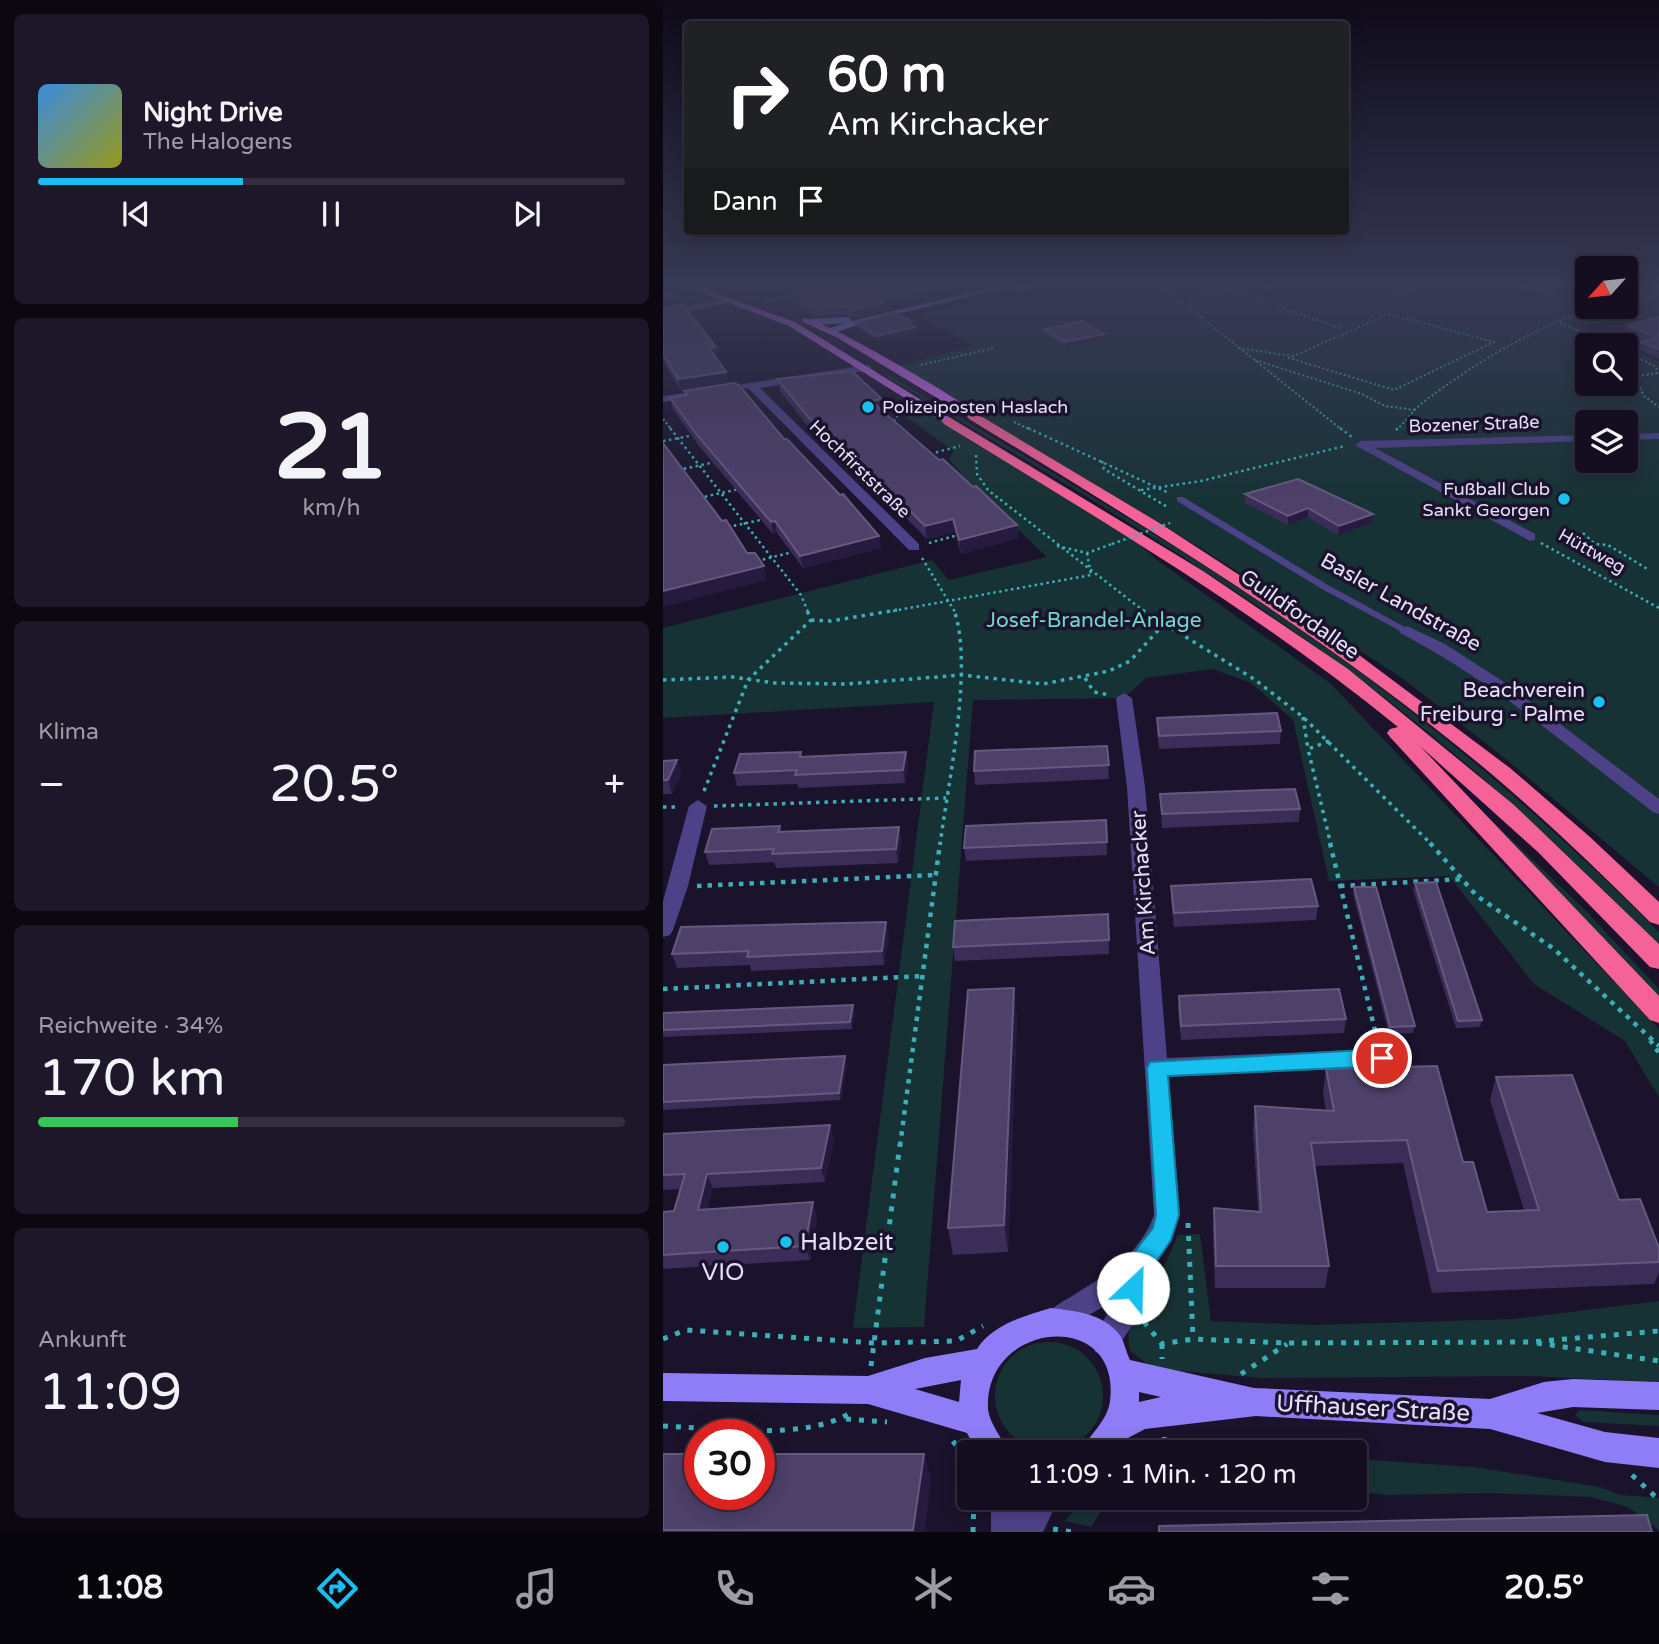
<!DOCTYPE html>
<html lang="de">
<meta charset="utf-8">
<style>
body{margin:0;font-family:"Varela Round",sans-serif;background:#1d1729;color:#f1f3f6;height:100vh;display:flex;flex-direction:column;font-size:26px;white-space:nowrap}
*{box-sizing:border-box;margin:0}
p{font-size:23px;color:#9d9ca5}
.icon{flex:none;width:38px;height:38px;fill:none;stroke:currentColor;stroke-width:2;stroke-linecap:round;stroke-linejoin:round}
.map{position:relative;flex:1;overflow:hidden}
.drawer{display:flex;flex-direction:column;gap:14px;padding:14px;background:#0b0812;width:663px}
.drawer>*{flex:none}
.guide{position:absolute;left:21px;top:21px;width:665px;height:214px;border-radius:7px;box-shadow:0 4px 18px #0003,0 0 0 2px #332e3e;background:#202124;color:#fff;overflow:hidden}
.needle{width:46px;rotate:243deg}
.fabs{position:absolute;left:912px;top:256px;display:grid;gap:14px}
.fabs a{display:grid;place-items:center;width:63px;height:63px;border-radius:7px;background:#140e20;box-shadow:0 4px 18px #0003,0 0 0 2px #332e3e;font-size:35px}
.speed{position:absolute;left:21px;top:1419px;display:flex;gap:14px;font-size:35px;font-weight:700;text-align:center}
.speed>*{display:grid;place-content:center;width:91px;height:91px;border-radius:50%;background:#140e20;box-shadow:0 4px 18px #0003,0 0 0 2px #332e3e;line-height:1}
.speed .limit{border:10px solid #d22;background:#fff;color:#111}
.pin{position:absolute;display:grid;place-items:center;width:60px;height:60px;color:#fff;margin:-30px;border:4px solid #fff;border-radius:50%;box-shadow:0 2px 7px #0007}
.me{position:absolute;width:77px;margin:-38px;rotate:24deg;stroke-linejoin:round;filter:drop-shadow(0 0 5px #0008)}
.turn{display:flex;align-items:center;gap:24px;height:147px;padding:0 28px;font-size:32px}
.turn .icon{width:91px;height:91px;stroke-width:2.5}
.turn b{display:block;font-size:49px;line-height:60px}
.then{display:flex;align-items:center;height:66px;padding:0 28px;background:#0003;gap:14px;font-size:26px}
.big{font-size:52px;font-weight:600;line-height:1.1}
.drawer .widget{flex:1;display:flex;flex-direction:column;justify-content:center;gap:10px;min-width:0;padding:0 24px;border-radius:10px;background:#1d1729}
.drawer .dial{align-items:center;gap:0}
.dial b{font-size:91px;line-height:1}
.song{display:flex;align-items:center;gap:21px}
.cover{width:84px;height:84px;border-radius:10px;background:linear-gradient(135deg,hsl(210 70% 55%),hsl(60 70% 35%))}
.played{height:7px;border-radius:4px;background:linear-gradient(90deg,#18c0f0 35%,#332e3e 35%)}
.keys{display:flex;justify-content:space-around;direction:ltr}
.heat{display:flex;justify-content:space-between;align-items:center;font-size:38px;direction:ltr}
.charge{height:10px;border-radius:5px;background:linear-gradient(90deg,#34c759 34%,#332e3e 0)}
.trip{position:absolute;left:294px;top:1440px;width:410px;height:70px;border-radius:7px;background:#140e20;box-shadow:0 4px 18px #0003,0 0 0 2px #332e3e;font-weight:600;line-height:70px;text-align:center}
.menu{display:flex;height:112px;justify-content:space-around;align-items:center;background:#08060d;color:#9d9ca5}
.menu .icon{width:49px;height:49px}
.menu .current{color:#18c0f0}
.menu b{font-size:32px;color:#f1f3f6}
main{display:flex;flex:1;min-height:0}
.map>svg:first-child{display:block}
</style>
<main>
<section class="drawer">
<div class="widget">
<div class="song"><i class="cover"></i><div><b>Night Drive</b><p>The Halogens</p></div></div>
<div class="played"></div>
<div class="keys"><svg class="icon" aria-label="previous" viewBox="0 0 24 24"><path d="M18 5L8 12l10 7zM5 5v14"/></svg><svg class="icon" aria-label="pause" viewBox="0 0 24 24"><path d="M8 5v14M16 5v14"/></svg><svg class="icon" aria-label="next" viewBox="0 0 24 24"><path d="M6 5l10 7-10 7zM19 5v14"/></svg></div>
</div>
<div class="widget dial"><b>21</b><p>km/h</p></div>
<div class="widget"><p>Klima</p>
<div class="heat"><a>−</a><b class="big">20.5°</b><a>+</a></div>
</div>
<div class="widget"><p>Reichweite · 34%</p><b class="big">170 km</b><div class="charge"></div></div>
<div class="widget"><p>Ankunft</p><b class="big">11:09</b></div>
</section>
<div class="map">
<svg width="996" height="1532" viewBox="0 0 996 1532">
<rect width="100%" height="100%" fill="#1a132b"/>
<path fill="#173235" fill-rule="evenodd" d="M375 288H924V306H962L963 288H996V314L918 326 959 345H924V383H962L963 347 996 361V887L839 756 739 678 536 547 234 366 310 346 255 314ZM924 422H962V460H924Z
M224 374C343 446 464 514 580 591 731 689 869 805 996 932V946C924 874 851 802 772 738 602 598 409 488 221 375Z
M258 408 476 544 494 560 667 683 996 1029V1097L962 1041 871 984 786 876 666 881 630 720 588 683 550 669 483 678 461 698 310 700 261 1327 190 1328 271 702 0 718V628L269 560 286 580 384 557 305 482 286 459 291 451 238 413Z
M799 792 922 910 996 989V1003Z
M537 1234 548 1321 650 1325 851 1319 996 1301V1382L864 1376 600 1378 491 1369 467 1351C459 1320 483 1295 499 1270 505 1259 510 1246 515 1235Z
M332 1396a54 54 0 1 1 108 0a54 54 0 1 1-108 0Z
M916 1410 996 1415V1426L920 1422 912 1415Z
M691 1459 811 1467 937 1487 958 1495 996 1498V1530L965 1507 928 1497 826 1493 723 1495 691 1491Z
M423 1498H446L428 1527 402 1521Z"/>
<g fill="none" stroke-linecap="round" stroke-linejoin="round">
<path stroke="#3aafb7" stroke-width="2" stroke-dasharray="2 2.5" stroke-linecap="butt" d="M497 288 523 305 679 430
M560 288 677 328
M864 288 896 296
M350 291 365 288
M734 295 755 288
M527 299 562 289
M962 301 996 295
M726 314 831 342 731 390 626 358Z
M897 323 950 345
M575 348 629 356
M962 351 993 367 994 373 971 377 981 396 996 407
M592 360 699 394 722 406 752 410
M258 365 331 348
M216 407 233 404
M0 419 9 430
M231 421 239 409
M351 422 368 430
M773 422 782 427 805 423
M733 430C743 422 749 411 759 403 812 363 874 325 938 306"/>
<path stroke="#3aafb7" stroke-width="2.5" stroke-dasharray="2.5 3.5" stroke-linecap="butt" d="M7 428 138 595 145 612
M365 428 506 493
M677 428 689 437
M733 430 735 428
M0 441 32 435
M267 454 297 446
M313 455 314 474 325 490 482 612
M439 461 441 469 506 508
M15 470 52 462
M478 490 538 481 682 446
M36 498 76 489
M65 527 102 519
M920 533 932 544 945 545 986 570
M266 543 295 535
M878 543 996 608
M394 546 424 553 449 544
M424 553 428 575
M259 558 292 612
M94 561 130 552
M224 612 428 575"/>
<path stroke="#3aafb7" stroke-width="3.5" stroke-dasharray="3.5 5" stroke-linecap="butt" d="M479 610 591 679 640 717 769 845
M148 620 168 621 234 610
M422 678 431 692 447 695
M0 680 69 677 112 683 184 684 299 675 380 684 446 671 467 661 500 625
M640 717 645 749
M666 741 645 749 668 845
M41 791 85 680 148 620 144 610
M51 806 283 798
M0 807H15
M277 845C285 783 311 666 291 610"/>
<path stroke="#3aafb7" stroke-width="4.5" stroke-dasharray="4.5 6" stroke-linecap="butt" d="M667 843 714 1039
M767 843 814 896 891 949 996 1046
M34 886 272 875
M677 886 800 879
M0 989 260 976
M987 1040 996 1053
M237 1146 277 843"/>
<path stroke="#3aafb7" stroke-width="5" stroke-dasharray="5 8" stroke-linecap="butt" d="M525 1223 530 1339
M481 1322 499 1344 530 1339 626 1343 868 1342 996 1331
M0 1339 23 1330 211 1343 293 1341 320 1326
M874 1343 996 1361
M499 1344V1359
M208 1366 237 1144
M578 1374 624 1344
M183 1419 224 1422
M0 1426C52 1428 142 1441 187 1413
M290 1441 306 1465
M470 1452 478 1447 502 1445 501 1437
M969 1475 996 1500
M390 1529 409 1532
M310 1532 311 1498"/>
<path fill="#4d4287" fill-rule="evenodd" d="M143 291 145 294 100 304 97 302Z
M514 497H520L665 585 749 631 747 633H741L659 589 514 501Z"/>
<path fill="#4d4287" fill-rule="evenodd" d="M68 297 73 300 71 302 0 317V311Z
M204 365 208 366V370L97 388 256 544V550H246L86 389 75 387 80 384Z
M28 392 33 395 32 397 0 402V396Z
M996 433V439L962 440V434Z
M924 435V441L712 448 872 534V540L867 541 692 445 698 441Z
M744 626 782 644 847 686 996 799V814L990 812C908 749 831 682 739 634L736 631 739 628Z
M461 693 469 698 482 787 504 1058 719 1049 727 1052 730 1058 727 1064 719 1067 506 1077 517 1215 506 1242 489 1268 473 1319 452 1352 442 1356 432 1352 428 1342 453 1299 394 1334 384 1330 380 1321C387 1306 404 1300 417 1291 448 1272 478 1251 491 1215L464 787 453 698Z
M35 800 44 806 25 886 10 930 7 935 0 937V901L26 806Z
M328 1498H358L359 1508 364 1498H396L380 1532H328Z"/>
<path fill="#8f7df7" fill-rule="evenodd" d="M327 288H343L209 320 168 334 163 331 165 329 182 323 148 325 143 322 148 319 185 317 189 321Z
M388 1308C412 1311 439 1313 456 1334 461 1340 463 1352 467 1360L591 1388 827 1399 881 1382 910 1379 996 1382V1410L910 1407 874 1413 942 1432 996 1438V1468L942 1462 827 1429 593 1416 482 1429 463 1439 454 1452H419C426 1433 444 1423 447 1401 459 1308 321 1320 325 1409 326 1423 340 1439 345 1452H314L304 1433 205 1404 0 1401V1373L205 1376 262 1358 314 1349C330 1324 362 1316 388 1308ZM298 1380 296 1402 252 1389ZM476 1392 498 1397 476 1402Z"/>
<path fill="#d46ef6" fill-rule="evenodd" d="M27 288H39L132 322 292 421 282 423 126 326Z
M140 318C157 317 301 401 317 416L307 418 175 338 140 322Z"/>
<path fill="#f56297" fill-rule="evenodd" d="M311 412 498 524 676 640 847 768 927 837 996 902V925L987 922C937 872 886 823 832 777 670 640 487 529 306 419L304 416Z
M286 417 540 571 685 669 851 805 996 944V969L987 967 875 852 757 746 996 996V1023L987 1020 727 737 724 733 727 729 735 727C594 612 436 519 281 424L279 421Z"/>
<path stroke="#3aafb7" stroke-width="2.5" stroke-dasharray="2.5 3.5" stroke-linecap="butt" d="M449 544 507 523"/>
</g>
<path fill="#3b2d57" d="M113 288H289L290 292 219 306 220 311 190 318 185 314 152 316 130 300 129 292 144 289 121 294Z
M0 290 55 358H54L66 383 18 391 0 361Z
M996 317V358L975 350 977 342 982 341 961 333 963 325Z
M248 321V325L252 332 215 340 194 328 193 323Z
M381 330 442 338 403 347 381 334Z
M114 379 219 399 220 411H219L354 525 355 538 298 554 292 532 264 539 221 496 217 497 148 430 117 391Z
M21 391 121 439 216 536 218 548 140 568 114 533 110 534 36 446 10 409 7 398 22 395Z
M582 494 709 523 675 535 645 517 625 525 582 503Z
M494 718 618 731 617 744 496 749 494 731Z
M444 746 446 779 312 785 311 771Z
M138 752 139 757 243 752 245 765 242 783 136 788 134 784 74 786 71 773Z
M14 760 18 774 9 794H0V761Z
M497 794 637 809 636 822 499 828Z
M443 820 444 855 303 861 301 848Z
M117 826 119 832 236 827 238 840 235 863 113 868 111 862 46 865 42 852Z
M752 883 819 1020 817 1027 793 1028 750 890Z
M508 886 655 906 653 920 511 927 508 900Z
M691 887 752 1026 750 1033 726 1034 690 894Z
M445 914 446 954 292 961 290 947Z
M223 922 226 936 221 965 88 971 87 965 14 968 9 954Z
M516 996 683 1019 681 1033 518 1040 515 1010Z
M192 1012 189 1029 0 1037V1013Z
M354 1016 345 1252 290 1255 285 1228Z
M184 1063 178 1100 0 1110V1065Z
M663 1069 800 1162 824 1212 861 1210 827 1100 833 1077 956 1200 996 1248V1273L991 1284 769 1293 740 1163 652 1166 666 1266 662 1288H552L550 1230 551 1208 595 1211 590 1129 592 1106 663 1111 660 1092Z
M167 1125 171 1140 162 1182 50 1188 44 1209 154 1217 147 1260 0 1269V1212L11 1211 17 1189 0 1190V1134Z
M0 1454 268 1479 261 1532H0Z"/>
<path fill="#261b3e" d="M120 288H144V289L121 294Z
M270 288H289L290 292 219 306 220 311 190 318 189 310 212 299Z
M10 295 12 306 0 309V298Z
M252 327V332L215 340 214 336Z
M441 334 442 338 403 347 402 342Z
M53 347 55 358 49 359 46 348Z
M63 372 66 383 18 391 15 379Z
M219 399 220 411 210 413 208 401Z
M219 483 221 496 217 497 216 484Z
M645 508V517L625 525V516Z
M710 514 709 523 675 535 676 526Z
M290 519 292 532 264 539 262 526Z
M112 521 114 533 110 534 108 522Z
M354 525 355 538 298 554 296 540Z
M216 536 218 548 140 568 137 556Z
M101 566 104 580 0 607V591Z
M243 752 245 765 242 783 240 770Z
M14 760 18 774 9 794 5 780Z
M236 827 238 840 235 863 233 849Z
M223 922 226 936 221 965 219 951Z
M351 988 354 1016 345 1252 341 1225Z
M190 1005 192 1012 189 1029 187 1022Z
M182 1056 184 1063 178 1100 176 1093Z
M167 1125 171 1140 162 1182 158 1168Z
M44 1174 50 1188 40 1224 35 1210Z
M150 1202 154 1217 147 1260 142 1246Z
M261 1454 268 1479 261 1532H251L250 1530Z"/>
<path fill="#4d4069" stroke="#655980" stroke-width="2" d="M144 288H270L212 299 219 303 189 310 184 306 151 308 129 292Z
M0 290 10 295 0 298Z
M19 304 53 347 46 348 63 372 15 379 0 354V308Z
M231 313 248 321 244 322 252 327 214 336 193 323Z
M996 317V338L963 325Z
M419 321 441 334 402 342 381 330Z
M996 338V349L977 342Z
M189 371 219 399 208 401 276 460 280 459 310 487 313 486 354 525 296 540 290 519 262 526 219 483 216 484 146 418 114 379Z
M71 383 76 385 121 439H124L177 495 180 494 216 536 137 556 112 521 108 522 34 435 7 398 24 395 21 391Z
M0 443 59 521 63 520 84 553H92L101 566 0 591Z
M635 479 710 514 676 526 645 508 625 516 582 494Z
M614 713 618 731 496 736 494 718Z
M444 746 446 765 311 771 312 751Z
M138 752 137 757 243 752 240 770 132 775 134 770 71 773 77 754Z
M14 760 5 780H0V761Z
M632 789 637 809 499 814 497 794Z
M443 820 444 842 301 848 303 826Z
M117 826 115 832 236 827 233 849 109 854 111 849 42 852 49 829Z
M648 879 655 906 511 913 508 886Z
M773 882 819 1020 795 1021 752 883Z
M691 887H713L752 1026 727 1027Z
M445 914 446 940 290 947 292 921Z
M223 922 219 951 84 957 86 951 9 954 18 927Z
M351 988 341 1225 285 1228 305 990Z
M676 989 683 1019 518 1026 516 996Z
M190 1005 187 1022 0 1030V1013Z
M182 1056 176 1093 0 1102V1065Z
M774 1066 800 1162H810L824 1212 876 1210 833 1077 909 1075 956 1200 977 1199 996 1248V1262L775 1271 744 1140 648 1143 666 1266H553L551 1208 598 1212 592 1106 671 1111 663 1069Z
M167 1125 158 1168 44 1174 35 1210 150 1202 142 1246 0 1255V1212L11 1211 22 1174 0 1175V1134Z
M0 1454H37V1494H96V1454H261L250 1530H0Z
M984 1515 989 1532H496V1526Z"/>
<linearGradient id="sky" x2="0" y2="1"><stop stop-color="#0e0a18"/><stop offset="0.57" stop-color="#383955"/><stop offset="1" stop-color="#383955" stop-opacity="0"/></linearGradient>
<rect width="996" height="502" fill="url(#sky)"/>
<path fill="#18c0f0" stroke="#107d9c" stroke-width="2" d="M719 1049 726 1052 729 1058 726 1064 719 1066 505 1076 516 1215 508 1240 487 1271 478 1296 470 1299 461 1296 457 1288 467 1258 490 1228 493 1215 484 1068 487 1062Z"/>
<g fill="#18c0f0" stroke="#1a132b" stroke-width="2.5">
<circle cx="205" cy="407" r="7"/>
<circle cx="901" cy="499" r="7"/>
<circle cx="936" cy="702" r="7"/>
<circle cx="123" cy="1242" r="7"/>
<circle cx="60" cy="1247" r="7"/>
</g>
<g text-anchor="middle" stroke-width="7" stroke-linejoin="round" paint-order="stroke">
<g font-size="18" fill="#e6dffd" stroke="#1a132b" text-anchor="start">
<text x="219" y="413">Polizeiposten Haslach</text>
<text x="887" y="495" text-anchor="end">Fußball Club<tspan x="887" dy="21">Sankt Georgen</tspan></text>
</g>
<g font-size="18" fill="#e6dffd" stroke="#1a132b">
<text transform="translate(811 424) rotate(-2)" y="6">Bozener Straße</text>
<text transform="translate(197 469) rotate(44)" y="6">Hochfirststraße</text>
<text transform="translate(929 551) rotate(29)" y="6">Hüttweg</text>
</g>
<g font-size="21" fill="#e6dffd" stroke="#1a132b">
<text transform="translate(738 602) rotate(29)" y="7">Basler Landstraße</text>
<text transform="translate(637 614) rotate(35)" y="7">Guildfordallee</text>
<text transform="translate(480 883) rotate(-94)" y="7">Am Kirchacker</text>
</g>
<g font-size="21" fill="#6edacc" stroke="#1a132b">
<text x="431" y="627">Josef-Brandel-Anlage</text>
</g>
<g font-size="21" fill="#e6dffd" stroke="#1a132b" text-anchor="end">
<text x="922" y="697">Beachverein<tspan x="922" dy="24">Freiburg - Palme</tspan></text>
</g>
<g font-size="24" fill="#e6dffd" stroke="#1a132b" text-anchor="start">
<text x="137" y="1250">Halbzeit</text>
<text x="60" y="1280" text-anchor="middle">VIO</text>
</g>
<g font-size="24" fill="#e6dffd" stroke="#1a132b">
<text transform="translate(710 1408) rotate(3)" y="8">Uffhauser Straße</text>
</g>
</g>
</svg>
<div class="fabs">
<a><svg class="needle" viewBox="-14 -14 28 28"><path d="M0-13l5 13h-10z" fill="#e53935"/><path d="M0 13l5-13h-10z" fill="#9d9ca5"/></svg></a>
<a><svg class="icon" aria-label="search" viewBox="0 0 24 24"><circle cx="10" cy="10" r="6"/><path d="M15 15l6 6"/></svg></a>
<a><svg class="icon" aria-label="layers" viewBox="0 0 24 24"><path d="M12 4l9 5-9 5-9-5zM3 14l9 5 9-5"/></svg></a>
</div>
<div class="speed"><div class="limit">30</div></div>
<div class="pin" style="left:719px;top:1058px;background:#d93025"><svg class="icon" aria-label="arrive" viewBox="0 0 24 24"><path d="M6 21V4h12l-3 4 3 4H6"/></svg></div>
<svg class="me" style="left:470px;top:1288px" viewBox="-20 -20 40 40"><circle r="19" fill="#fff"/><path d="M0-13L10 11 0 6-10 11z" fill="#18c0f0"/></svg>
<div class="trip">11:09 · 1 Min. · 120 m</div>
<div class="guide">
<div class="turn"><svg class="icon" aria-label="right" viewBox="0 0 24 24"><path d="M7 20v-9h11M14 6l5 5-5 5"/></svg><div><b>60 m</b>Am Kirchacker</div></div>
<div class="then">Dann<svg class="icon" aria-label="arrive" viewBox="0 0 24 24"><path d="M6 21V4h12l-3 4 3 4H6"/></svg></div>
</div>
</div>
</main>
<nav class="menu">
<b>11:08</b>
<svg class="icon current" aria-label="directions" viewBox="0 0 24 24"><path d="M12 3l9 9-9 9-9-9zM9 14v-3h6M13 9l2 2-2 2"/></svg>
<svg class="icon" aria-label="music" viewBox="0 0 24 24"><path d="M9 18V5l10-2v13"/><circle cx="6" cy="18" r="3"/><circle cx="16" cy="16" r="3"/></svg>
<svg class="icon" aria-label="phone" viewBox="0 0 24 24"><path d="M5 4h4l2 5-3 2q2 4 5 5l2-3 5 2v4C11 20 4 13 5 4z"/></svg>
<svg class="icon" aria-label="climate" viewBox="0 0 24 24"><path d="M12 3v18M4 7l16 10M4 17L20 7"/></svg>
<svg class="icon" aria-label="car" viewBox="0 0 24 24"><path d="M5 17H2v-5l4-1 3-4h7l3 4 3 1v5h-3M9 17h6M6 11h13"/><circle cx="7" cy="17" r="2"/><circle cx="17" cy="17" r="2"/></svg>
<svg class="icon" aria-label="filters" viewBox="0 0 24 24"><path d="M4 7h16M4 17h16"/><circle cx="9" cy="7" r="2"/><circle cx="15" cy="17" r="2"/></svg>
<b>20.5°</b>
</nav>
